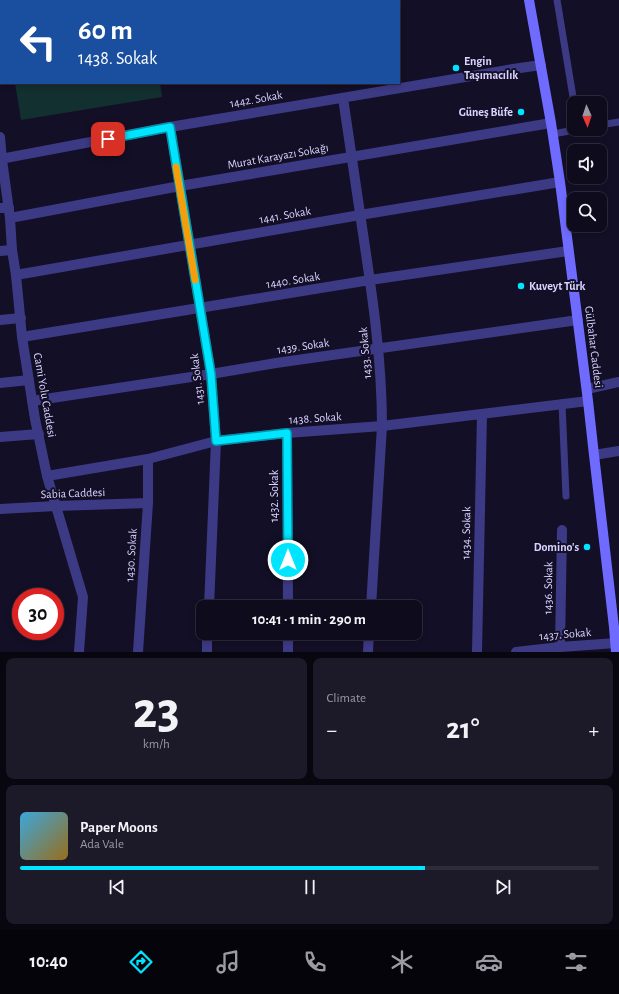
<!DOCTYPE html>
<meta charset="utf-8">
<style>
body{margin:0;font-family:"Alegreya Sans",sans-serif;background:#1c1929;color:#f1f3f6;height:100vh;display:flex;flex-direction:column;font-size:15px;white-space:nowrap}
*{box-sizing:border-box;margin:0}
p{font-size:13px;color:#9b9ba3}
.icon{flex:none;width:22px;height:22px;fill:none;stroke:currentColor;stroke-width:2;stroke-linecap:round;stroke-linejoin:round}
.map{position:relative;height:652px;overflow:hidden}
.details{display:flex;flex-direction:column;gap:6px;padding:6px;background:#08060f;flex:1}
.details>*{flex:none}
.banner{position:absolute;left:0px;top:0px;width:400px;height:84px;box-shadow:0 2px 6px #0003,0 0 0 1px #2e2b3b;background:#1a4fa0;color:#fff;overflow:hidden}
.needle{width:26px;rotate:177deg}
.tools{position:absolute;left:567px;top:96px;display:grid;gap:8px}
.tools a{display:grid;place-items:center;width:40px;height:40px;border-radius:8px;background:#0e0b1c;box-shadow:0 2px 6px #0003,0 0 0 1px #2e2b3b;font-size:20px}
.speed{position:absolute;left:12px;top:588px;display:flex;gap:8px;font-size:20px;font-weight:700;text-align:center}
.speed>*{display:grid;place-content:center;width:52px;height:52px;border-radius:50%;background:#0e0b1c;box-shadow:0 2px 6px #0003,0 0 0 1px #2e2b3b;line-height:1}
.speed .limit{border:6px solid #d22;background:#fff;color:#111}
.pin{position:absolute;display:grid;place-items:center;width:34px;height:34px;color:#fff;margin:-17px;border-radius:8px;box-shadow:0 2px 6px #0006}
.me{position:absolute;width:44px;margin:-22px;rotate:0deg;stroke-linejoin:round;filter:drop-shadow(0 0 3px #0008)}
.turn{display:flex;align-items:center;gap:14px;height:84px;padding:0 12px;font-size:18px}
.turn .icon{width:52px;height:52px;stroke-width:2.5}
.turn b{display:block;font-size:28px;line-height:34px}
.big{font-size:30px;font-weight:700;line-height:1.1}
.details .card{flex:1;display:flex;flex-direction:column;justify-content:center;gap:6px;min-width:0;padding:0 14px;border-radius:8px;background:#1c1929}
.details .dial{align-items:center;gap:0}
.dial b{font-size:52px;line-height:1}
.song{display:flex;align-items:center;gap:12px}
.cover{width:48px;height:48px;border-radius:6px;background:linear-gradient(135deg,hsl(200 70% 55%),hsl(40 70% 35%))}
.played{height:4px;border-radius:2px;background:linear-gradient(90deg,#00e5ff 70%,#2e2b3b 70%)}
.keys{display:flex;justify-content:space-around;direction:ltr}
.heat{display:flex;justify-content:space-between;align-items:center;font-size:22px;direction:ltr}
.details .tiles{flex:1;display:grid;gap:6px;grid-template-columns:1fr 1fr}
.card:last-child{grid-column:span 2}
.trip{position:absolute;left:196px;top:600px;width:226px;height:40px;border-radius:8px;background:#0e0b1c;box-shadow:0 2px 6px #0003,0 0 0 1px #2e2b3b;font-weight:700;line-height:40px;text-align:center}
.tabs{display:flex;height:64px;justify-content:space-around;align-items:center;background:#06040b;color:#9b9ba3}
.tabs .icon{width:28px;height:28px}
.tabs .active{color:#00e5ff}
.tabs b{font-size:18px;color:#f1f3f6}
.map>svg:first-child{display:block}
</style>
<div class="map">
<svg width="619" height="652" viewBox="0 0 619 652">
<rect width="100%" height="100%" fill="#130f26"/>
<path fill="#12302f" d="M15 83H160L162 97 21 120Z"/>
<g fill="none" stroke-linecap="round" stroke-linejoin="round">
<path stroke="#3d3a85" stroke-width="7" d="M557 0 574 103
M600 125 619 122
M553 134 580 129
M562 404 566 496"/>
<path stroke="#3d3a85" stroke-width="10" d="M343 98C349 141 356 184 362 227 372 293 382 359 382 426L371 607
M170 127 211 374 216 441 209 607
M0 159 170 127 513 69 541 65
M0 208H9
M10 218 180 186 551 123
M0 251 12 250
M16 275 360 215 560 182
M0 320 21 318
M22 337 370 280 568 251
M0 383 29 380
M587 389 619 382
M32 401 211 374 276 363 578 320
M287 433 288 607
M0 437 39 434
M594 455 619 451
M47 476 148 459 216 441 287 433 382 426 588 401
M0 509 56 506 148 503
M288 633V652
M560 647 562 530
M138 652 148 503V459
M207 652V633
M368 652 369 633
M477 652 482 414
M516 652 560 647 616 643"/>
<path stroke="#3d3a85" stroke-width="10" d="M0 137 2 160 10 218 12 250 16 275 22 337 35 419 47 476 83 597 79 652"/>
<path stroke="#6f6bff" stroke-width="10" d="M529 0 551 123 560 182 588 401 594 455 614 627 616 652"/>
</g>
<g fill="none" stroke-linecap="round" stroke-linejoin="round">
<defs>
<path id="route" d="M108 139 170 127 211 374 216 441 287 433 288 560"/>
</defs>
<use href="#route" stroke="#0095a6" stroke-width="10"/>
<use href="#route" stroke="#00e5ff" stroke-width="7"/>
<path stroke="#f59e0b" stroke-width="7" d="M176 167 195 280"/>
</g>
<g fill="#00e5ff" stroke="#130f26" stroke-width="1.5">
<circle cx="456" cy="68" r="4"/>
<circle cx="521" cy="112" r="4"/>
<circle cx="521" cy="286" r="4"/>
<circle cx="587" cy="547" r="4"/>
</g>
<g text-anchor="middle" stroke-width="4" stroke-linejoin="round" paint-order="stroke">
<g font-size="12" font-weight="bold" fill="#d9d4ff" stroke="#130f26" text-anchor="start">
<text x="464" y="65">Engin<tspan x="464" dy="14">Taşımacılık</tspan></text>
<text x="513" y="116" text-anchor="end">Güneş Büfe</text>
<text x="529" y="290">Kuveyt Türk</text>
<text x="579" y="551" text-anchor="end">Domino's</text>
</g>
<g font-size="12" fill="#d9d4ff" stroke="#130f26">
<text transform="translate(256 99) rotate(-10)" y="4">1442. Sokak</text>
<text transform="translate(278 156) rotate(-10)" y="4">Murat Karayazı Sokağı</text>
<text transform="translate(285 215) rotate(-10)" y="4">1441. Sokak</text>
<text transform="translate(293 280) rotate(-9)" y="4">1440. Sokak</text>
<text transform="translate(303 346) rotate(-8)" y="4">1439. Sokak</text>
<text transform="translate(594 347) rotate(83)" y="4">Gülbahar Caddesi</text>
<text transform="translate(365 353) rotate(-95)" y="4">1433. Sokak</text>
<text transform="translate(197 379) rotate(-97)" y="4">1431. Sokak</text>
<text transform="translate(45 395) rotate(80)" y="4">Cami Yolu Caddesi</text>
<text transform="translate(315 418) rotate(-4)" y="4">1438. Sokak</text>
<text transform="translate(73 493) rotate(-2)" y="4">Sabia Caddesi</text>
<text transform="translate(274 496) rotate(-90)" y="4">1432. Sokak</text>
<text transform="translate(466 533) rotate(-89)" y="4">1434. Sokak</text>
<text transform="translate(131 555) rotate(-86)" y="4">1430. Sokak</text>
<text transform="translate(548 588) rotate(-89)" y="4">1436. Sokak</text>
<text transform="translate(565 634) rotate(-5)" y="4">1437. Sokak</text>
</g>
</g>
</svg>
<div class="tools">
<a><svg class="needle" viewBox="-14 -14 28 28"><path d="M0-13l5 13h-10z" fill="#e53935"/><path d="M0 13l5-13h-10z" fill="#9b9ba3"/></svg></a>
<a><svg class="icon" aria-label="sound" viewBox="0 0 24 24"><path d="M4 9h4l5-4v14l-5-4H4zM17 9q2 3 0 6"/></svg></a>
<a><svg class="icon" aria-label="search" viewBox="0 0 24 24"><circle cx="10" cy="10" r="6"/><path d="M15 15l6 6"/></svg></a>
</div>
<div class="speed"><div class="limit">30</div></div>
<div class="pin" style="left:108px;top:139px;background:#d93025"><svg class="icon" aria-label="arrive" viewBox="0 0 24 24"><path d="M6 21V4h12l-3 4 3 4H6"/></svg></div>
<svg class="me" style="left:288px;top:560px" viewBox="-20 -20 40 40"><circle r="17" fill="#00e5ff" stroke="#fff" stroke-width="3"/><path d="M0-11L8 9 0 5-8 9z" fill="#fff"/></svg>
<div class="trip">10:41 · 1 min · 290 m</div>
<div class="banner">
<div class="turn"><svg class="icon" aria-label="left" viewBox="0 0 24 24"><path d="M17 20v-9H6M10 6l-5 5 5 5"/></svg><div><b>60 m</b>1438. Sokak</div></div>
</div>
</div>
<section class="details">
<div class="tiles">
<div class="card dial"><b>23</b><p>km/h</p></div>
<div class="card"><p>Climate</p>
<div class="heat"><a>−</a><b class="big">21°</b><a>+</a></div>
</div>
<div class="card">
<div class="song"><i class="cover"></i><div><b>Paper Moons</b><p>Ada Vale</p></div></div>
<div class="played"></div>
<div class="keys"><svg class="icon" aria-label="previous" viewBox="0 0 24 24"><path d="M18 5L8 12l10 7zM5 5v14"/></svg><svg class="icon" aria-label="pause" viewBox="0 0 24 24"><path d="M8 5v14M16 5v14"/></svg><svg class="icon" aria-label="next" viewBox="0 0 24 24"><path d="M6 5l10 7-10 7zM19 5v14"/></svg></div>
</div>
</div>
</section>
<nav class="tabs">
<b>10:40</b>
<svg class="icon active" aria-label="directions" viewBox="0 0 24 24"><path d="M12 3l9 9-9 9-9-9zM9 14v-3h6M13 9l2 2-2 2"/></svg>
<svg class="icon" aria-label="music" viewBox="0 0 24 24"><path d="M9 18V5l10-2v13"/><circle cx="6" cy="18" r="3"/><circle cx="16" cy="16" r="3"/></svg>
<svg class="icon" aria-label="phone" viewBox="0 0 24 24"><path d="M5 4h4l2 5-3 2q2 4 5 5l2-3 5 2v4C11 20 4 13 5 4z"/></svg>
<svg class="icon" aria-label="climate" viewBox="0 0 24 24"><path d="M12 3v18M4 7l16 10M4 17L20 7"/></svg>
<svg class="icon" aria-label="car" viewBox="0 0 24 24"><path d="M5 17H2v-5l4-1 3-4h7l3 4 3 1v5h-3M9 17h6M6 11h13"/><circle cx="7" cy="17" r="2"/><circle cx="17" cy="17" r="2"/></svg>
<svg class="icon" aria-label="filters" viewBox="0 0 24 24"><path d="M4 7h16M4 17h16"/><circle cx="9" cy="7" r="2"/><circle cx="15" cy="17" r="2"/></svg>
</nav>
